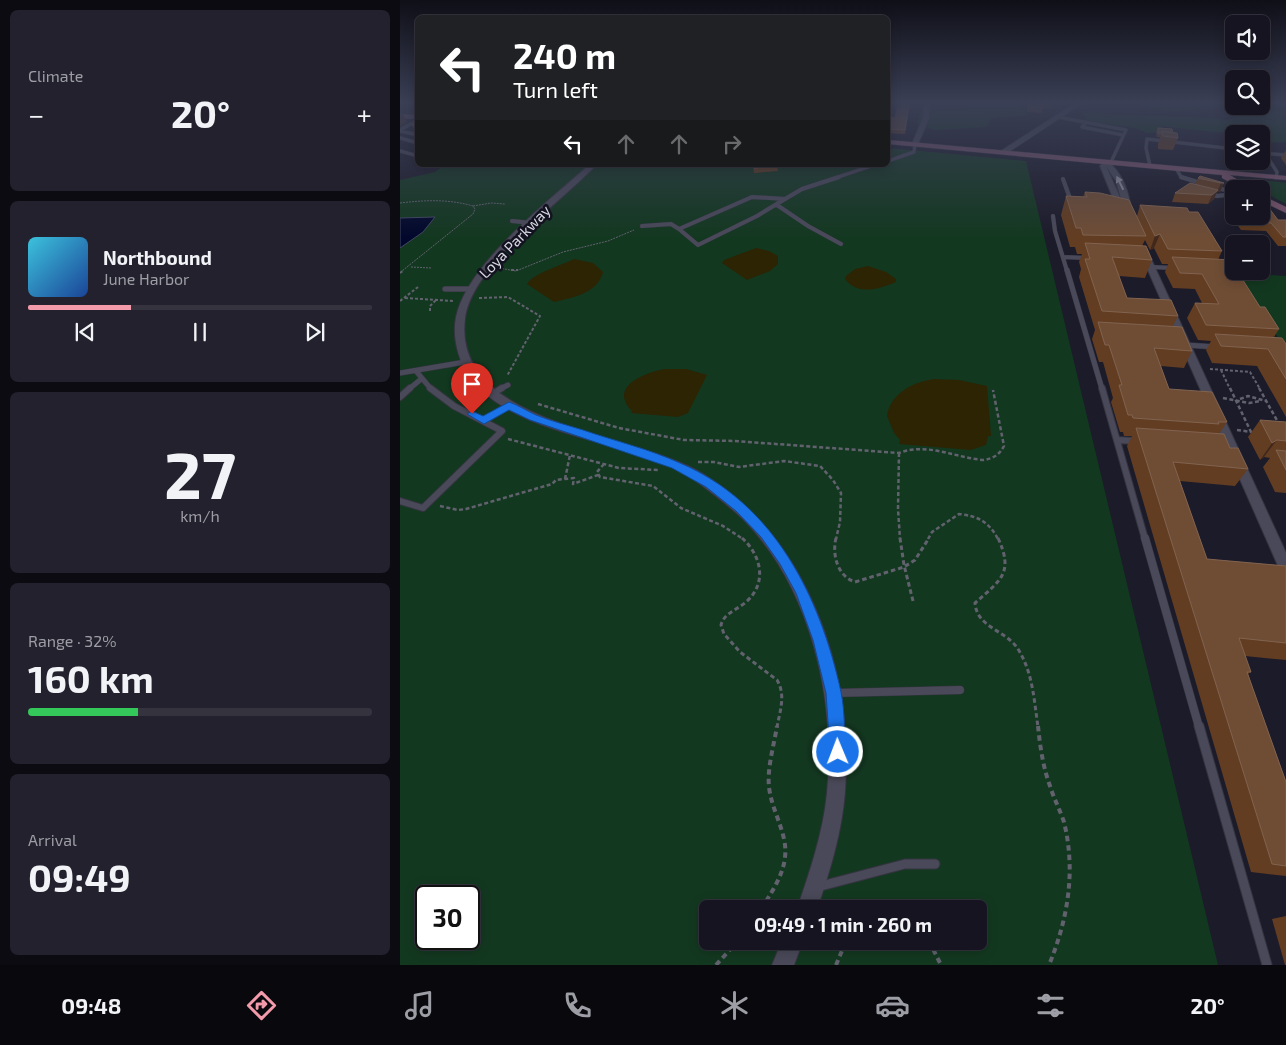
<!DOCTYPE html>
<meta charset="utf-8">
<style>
body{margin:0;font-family:"Exo 2",sans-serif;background:#22212d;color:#f1f3f6;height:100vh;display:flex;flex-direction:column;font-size:19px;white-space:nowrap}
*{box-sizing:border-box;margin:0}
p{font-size:16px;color:#9d9ea5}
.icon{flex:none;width:28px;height:28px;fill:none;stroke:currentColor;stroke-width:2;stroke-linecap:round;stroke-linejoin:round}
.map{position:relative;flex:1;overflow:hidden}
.drawer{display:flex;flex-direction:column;gap:10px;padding:10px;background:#0c0b12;width:400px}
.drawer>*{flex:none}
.top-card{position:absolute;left:15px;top:15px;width:475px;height:152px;border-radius:8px;box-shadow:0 2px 12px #0003,0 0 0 1px #34333e;background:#202124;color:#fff;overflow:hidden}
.fabs{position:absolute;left:825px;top:15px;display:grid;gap:10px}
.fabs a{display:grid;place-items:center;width:45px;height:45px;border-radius:8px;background:#151420;box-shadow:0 2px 12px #0003,0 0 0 1px #34333e;font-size:25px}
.speed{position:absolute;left:15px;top:885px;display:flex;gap:10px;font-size:25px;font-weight:700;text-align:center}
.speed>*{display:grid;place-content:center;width:65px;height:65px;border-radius:50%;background:#151420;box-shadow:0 2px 12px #0003,0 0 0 1px #34333e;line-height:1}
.speed .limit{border:2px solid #111;border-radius:8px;background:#fff;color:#111}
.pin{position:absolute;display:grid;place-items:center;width:42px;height:42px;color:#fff;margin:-51px -21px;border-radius:50% 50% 50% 0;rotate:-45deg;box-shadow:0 0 5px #0007}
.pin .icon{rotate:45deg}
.me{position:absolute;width:55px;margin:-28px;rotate:359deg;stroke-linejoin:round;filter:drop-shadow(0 0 4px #0008)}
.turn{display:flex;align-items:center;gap:18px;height:105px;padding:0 15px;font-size:22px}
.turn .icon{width:65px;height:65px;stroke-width:2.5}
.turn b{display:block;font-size:35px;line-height:42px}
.lanes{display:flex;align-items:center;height:48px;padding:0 15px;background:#0003;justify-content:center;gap:25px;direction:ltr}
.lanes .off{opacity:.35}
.big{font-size:38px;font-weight:700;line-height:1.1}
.drawer .widget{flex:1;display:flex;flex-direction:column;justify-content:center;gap:8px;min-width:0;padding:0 18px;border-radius:8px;background:#22212d}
.drawer .dial{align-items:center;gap:0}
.dial b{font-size:65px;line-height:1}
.song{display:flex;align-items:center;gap:15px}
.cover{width:60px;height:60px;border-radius:8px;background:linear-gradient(135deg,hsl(190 70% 55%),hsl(220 70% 35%))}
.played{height:5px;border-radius:2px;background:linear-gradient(90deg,#f39aab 30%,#34333e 30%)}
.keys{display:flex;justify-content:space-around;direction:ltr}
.heat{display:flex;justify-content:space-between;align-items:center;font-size:28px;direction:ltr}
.charge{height:8px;border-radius:4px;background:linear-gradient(90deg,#34c759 32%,#34333e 0)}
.trip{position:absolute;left:299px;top:900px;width:288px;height:50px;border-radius:8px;background:#151420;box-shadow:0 2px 12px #0003,0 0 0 1px #34333e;font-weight:700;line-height:50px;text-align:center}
.dock{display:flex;height:80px;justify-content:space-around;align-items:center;background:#08080d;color:#9d9ea5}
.dock .icon{width:35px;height:35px}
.dock .current{color:#f39aab}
.dock b{font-size:22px;color:#f1f3f6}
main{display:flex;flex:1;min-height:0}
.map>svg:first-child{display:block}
</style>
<main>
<section class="drawer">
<div class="widget"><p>Climate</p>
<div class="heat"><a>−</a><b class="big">20°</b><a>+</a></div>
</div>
<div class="widget">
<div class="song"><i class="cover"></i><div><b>Northbound</b><p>June Harbor</p></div></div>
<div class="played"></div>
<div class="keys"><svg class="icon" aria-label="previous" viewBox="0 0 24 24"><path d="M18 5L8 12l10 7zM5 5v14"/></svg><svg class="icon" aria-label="pause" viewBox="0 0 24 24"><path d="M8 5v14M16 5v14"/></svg><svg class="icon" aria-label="next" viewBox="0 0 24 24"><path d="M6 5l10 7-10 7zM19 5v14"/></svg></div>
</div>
<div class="widget dial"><b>27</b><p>km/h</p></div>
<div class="widget"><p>Range · 32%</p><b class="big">160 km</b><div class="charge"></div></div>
<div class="widget"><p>Arrival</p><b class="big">09:49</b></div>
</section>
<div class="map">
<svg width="886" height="965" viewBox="0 0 886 965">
<rect width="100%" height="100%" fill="#1c1b2a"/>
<path fill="#133820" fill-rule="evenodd" d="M561 103H618L627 110 626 115 591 118 587 127 534 130 517 123 521 111 564 110 571 107Z
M736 103H834V106C808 107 757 119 736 103Z
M861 103H886V142L861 143V134C829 134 794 130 761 126L765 131 747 133 735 128 688 121 682 113 811 118 825 120 834 118 840 110 835 106H861Z
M488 148 626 161 818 965H0V180L35 172 44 165H488ZM26 896H69V939H26ZM308 909H578V941H308Z
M870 181 886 183V204L864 192 856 185 858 182Z
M837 273 886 276V350L884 347Z"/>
<path fill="#2c2403" d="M356 248 369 251 378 256V264L370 271 347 280 322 263 324 260Z
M174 259 193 263 203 272C198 293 172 298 154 302L127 284C132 274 162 265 174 259Z
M468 266 486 272 496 279V282C479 289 458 296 445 279L446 276 455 269Z
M264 369H286L307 375 288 413 278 417 231 413 232 411C208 387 244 373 264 369Z
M535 379 559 380 587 386 591 436H588L586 445 571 450 499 444 500 440 494 433 487 416C490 393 515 381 535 379Z"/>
<path fill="#01082b" stroke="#424662" d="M35 217 23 232 0 248V218Z"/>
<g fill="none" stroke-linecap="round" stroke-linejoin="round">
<defs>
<path id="service-far5" d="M658 117 726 130 711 162
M686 122 682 127 723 135
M0 130 18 120
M0 131 18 135
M0 138 18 143
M0 151 18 156
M862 153 886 155
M865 153 877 172 876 178
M488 161 514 152 515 144
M750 166 746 148 747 139 834 149
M776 168 781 177 784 178
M435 178 474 165"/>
<path id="service-far4" d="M781 177 804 184
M663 179 672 204
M813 187 834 192
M808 194 817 196 834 194
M352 197 385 199 357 216 298 245 279 229Z
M385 199 402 189 439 177
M377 205 408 226 441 244
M653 216 655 231 667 271
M112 221 132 223
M242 226 271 224 279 229
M663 257 687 258
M751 267 774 268"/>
<path id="service-far3" d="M667 270 702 389
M45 289H71
M786 345 816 347
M16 371 31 389
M0 373 65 362
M9 389 20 380
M100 389 108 385"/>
<path id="service-far2" d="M702 388 745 539
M92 394 102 388
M0 397 10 388
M84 421 109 405
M717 440 736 441
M0 501 23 508 102 431 54 406 30 388"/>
<path id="service-far1" d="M745 538 799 727
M434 693 560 690"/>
<path id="service" d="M799 726 867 965
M417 887 505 864H535"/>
<path id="minor" d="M524 103H530L529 118 518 144 515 146 512 144 523 118Z
M704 161H708C720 172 727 186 730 203L727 206 729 215H723L715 203 700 166ZM706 166 716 181 722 202Z
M189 165H196C160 203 71 266 65 319 52 426 237 433 303 474 410 541 453 671 445 792 442 832 430 871 417 909H397C410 871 423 833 427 793 436 698 411 588 343 519 329 506 311 492 296 481 257 454 205 446 160 431 123 419 77 400 61 361 56 348 53 332 56 317 67 264 149 201 189 165Z
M740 248 747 250 886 553V574L881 572 879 568 739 250Z
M382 941H403L394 965H372Z"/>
<path id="tertiary" d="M675 103H683L606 154 599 152Z"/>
<path id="secondary" d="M0 114 18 115V119L0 118Z
M488 140 886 176V180L830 175 852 189H842L822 178V175L488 144Z
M861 195 886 207V213L861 201Z"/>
</defs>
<use href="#service-far5" stroke="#353440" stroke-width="4"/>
<use href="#service-far4" stroke="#353440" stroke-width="4.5"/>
<use href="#service-far3" stroke="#353440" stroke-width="6"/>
<use href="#service-far2" stroke="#353440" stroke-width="8"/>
<use href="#service-far1" stroke="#353440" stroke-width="9"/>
<use href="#service" stroke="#353440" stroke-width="11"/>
<use href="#minor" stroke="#353440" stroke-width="2"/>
<use href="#tertiary" stroke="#353440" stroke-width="1"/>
<use href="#secondary" stroke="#353440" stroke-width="1"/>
<path stroke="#62626f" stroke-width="1" stroke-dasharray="2 1" stroke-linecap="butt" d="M0 203C25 200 49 199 73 206L75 209 73 214 2 271
M73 206 91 203 105 204
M11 267 31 268
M99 268 116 271 163 252 208 241 234 230"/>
<path stroke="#62626f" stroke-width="2" stroke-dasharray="3 2" stroke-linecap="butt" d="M111 270H118
M0 273 4 270
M5 298 53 301
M79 298 108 297 140 316 107 376
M0 301 18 287
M30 311V306L36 300
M810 369 850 372 860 389
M821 370 830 389"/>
<path stroke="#62626f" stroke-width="2.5" stroke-dasharray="4 2.5" stroke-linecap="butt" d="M830 388 851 432
M859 388 879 424
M823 398 849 403 861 401
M840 399 848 396 866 401
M138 404 219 428 284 440 335 441 499 453C528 442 555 458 584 460 594 458 599 455 604 446L593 390
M837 430 852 432
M108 439 219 468 258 470
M499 453 498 509 500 539
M298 462H314L339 467 384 461 420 466 433 480 441 493 440 522 436 539
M204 464 197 472 200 477 253 486 281 508 323 526 343 539
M165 479 170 455
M40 506 58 510 66 509 152 484 156 480 174 478 173 484 198 475
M528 539 532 532 559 514C578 516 589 522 598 539"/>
<path stroke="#62626f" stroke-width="3" stroke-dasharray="4.5 3" stroke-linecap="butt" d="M342 538C361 555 368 583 346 602 337 610 324 613 321 625L324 634 340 652 377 680C386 695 380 711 377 727
M436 538C432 554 437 576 455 582L504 567 515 560 529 538
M500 538 504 565 513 601
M598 538C614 573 601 580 575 603 577 628 606 630 618 649 633 673 634 700 638 727"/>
<path stroke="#62626f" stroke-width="4" stroke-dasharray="5.5 4" stroke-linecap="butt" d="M638 726C640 746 643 767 650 786 654 799 660 810 664 822 676 871 668 919 649 965
M361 909C375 887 390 866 384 839 380 821 371 805 369 787 367 768 374 745 377 726
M470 909 493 904 507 909
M529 941 541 965
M316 965 338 941
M436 965 446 941"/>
<use href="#service-far5" stroke="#494959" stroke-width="3"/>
<use href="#service-far4" stroke="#494959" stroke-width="4"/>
<use href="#service-far3" stroke="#494959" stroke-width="5"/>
<use href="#service-far2" stroke="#494959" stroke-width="6"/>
<use href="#service-far1" stroke="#494959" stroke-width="8"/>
<use href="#service" stroke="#494959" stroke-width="9"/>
<use href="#minor" fill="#494959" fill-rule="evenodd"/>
<use href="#tertiary" fill="#494959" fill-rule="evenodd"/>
<use href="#secondary" fill="#7a546c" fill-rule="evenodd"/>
</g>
<path fill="#633d21" d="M510 103 505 134 488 133V117L495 118Z
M627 103H652V104L651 109 643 108 642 113 627 112Z
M18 122V131H15L12 125Z
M758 128 773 133 778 138 773 150 758 149V144L760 137H757L756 132Z
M886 150V165L881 158Z
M353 165H377L378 171 354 173Z
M798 178 824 183 820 192H817L814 199 808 204 772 202 775 193 795 184Z
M685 192 737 216 740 205 789 212 822 251 818 260 845 277 843 281 860 307 879 329 874 337 886 344V417L857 366 812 363 806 350 811 341 798 340 787 318 795 303H802L795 289 773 288 765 272 768 264H762L754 248 750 250 745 240 742 246 752 260 745 278 719 276 727 298 778 316 773 326 792 351 784 368 761 366 769 389 827 422 819 434 848 469 835 486 780 481 807 559 886 566V660L845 656 851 672 848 674 886 782V876L851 872 727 446 732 436H724L723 432H720L711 402 713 398 703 362H699L692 339 695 330 679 277 681 269 679 262 682 254H677L675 247H670L661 215 666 196 683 197Z
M828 197 834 198V216H861L878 220H886V246H878L866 231 841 230 824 206Z
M860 420 886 422V493L875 492 863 467 870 458 864 457 860 460 848 437Z
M886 916V965H885L872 919Z"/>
<path fill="#41281c" d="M2 112 7 122 0 126V113Z
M821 183H824L820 192H817L814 199 808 204 812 195 818 190Z
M760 234 754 248 750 250 755 236Z
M877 440 864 457 860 460 872 443Z"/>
<path fill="#6f4d35" stroke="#806350" d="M499 103H509L505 130 488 129V117L495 118Z
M628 103H652V104H644L643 108 628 107Z
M18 122V125H12Z
M758 128 772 129 773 133 762 131V133H758Z
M762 131 777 133 778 138 763 136Z
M353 165H377V166L354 168Z
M800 176 824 183H821L798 178Z
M790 183 818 190 812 195 775 193Z
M685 192 700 193 729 200 746 236 683 235 681 228H676L666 196 687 197Z
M828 197 834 198V205Z
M740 205 787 208 789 212H798L822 251 768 249 760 234 755 236Z
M861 208H869L878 220H886V237H883L871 223 846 221 842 216H861Z
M685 243 746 246 752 260 712 257 727 298 771 300 778 316 702 311 685 259H690Z
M772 257 833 260 834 262V271H841L845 277H841L860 307H865L879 329 806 325 795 303 819 304 802 274 780 273Z
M698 322 782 327 792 351 754 348 769 389 812 392 827 422H818L819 424 733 418 732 415H728L719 385H722L709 345H705Z
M815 334 882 338 886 344V379L868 349 821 346Z
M860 420 886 422V441L877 440 872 443Z
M736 428 824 434 830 448H838L848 469 773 462 807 559 886 566V643L839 638 851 672H847L886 782V866L872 864Z
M876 450 886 451V470Z"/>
<defs><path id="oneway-solid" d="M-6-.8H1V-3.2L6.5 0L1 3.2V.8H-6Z" transform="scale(1.25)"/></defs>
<use fill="#90909e" href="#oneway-solid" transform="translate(720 183) rotate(-116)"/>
<linearGradient id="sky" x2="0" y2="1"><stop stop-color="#0f0f17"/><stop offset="0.43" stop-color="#3a3f55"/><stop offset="1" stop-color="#3a3f55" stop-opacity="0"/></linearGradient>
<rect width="886" height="238" fill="url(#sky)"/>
<path fill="#1a73e8" stroke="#114b97" d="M109 402C118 405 127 411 136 415 151 421 167 425 183 430 215 441 249 449 280 463 374 503 420 596 441 692 445 711 444 732 446 752L444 758 438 760 432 758 430 752 426 693 413 640 396 593 380 564 361 537 336 511 306 487 272 468 130 420 109 410 84 424 67 414 72 411 83 416Z"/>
<g text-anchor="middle" stroke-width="5" stroke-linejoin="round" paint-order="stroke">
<g font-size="15" fill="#d8d8e2" stroke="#131220">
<text transform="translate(115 242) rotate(-46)" y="5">Loya Parkway</text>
</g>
</g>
</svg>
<div class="fabs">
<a><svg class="icon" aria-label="sound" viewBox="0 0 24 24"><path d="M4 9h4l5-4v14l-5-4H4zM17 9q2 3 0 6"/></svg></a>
<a><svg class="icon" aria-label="search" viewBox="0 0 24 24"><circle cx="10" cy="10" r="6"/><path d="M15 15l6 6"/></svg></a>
<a><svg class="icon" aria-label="layers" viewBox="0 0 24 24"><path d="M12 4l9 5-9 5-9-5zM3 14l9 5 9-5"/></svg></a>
<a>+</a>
<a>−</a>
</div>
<div class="speed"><div class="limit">30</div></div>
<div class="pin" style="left:72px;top:414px;background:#d93025"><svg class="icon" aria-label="arrive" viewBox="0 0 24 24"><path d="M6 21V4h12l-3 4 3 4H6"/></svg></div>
<svg class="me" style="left:438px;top:752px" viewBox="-20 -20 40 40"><circle r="17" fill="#1a73e8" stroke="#fff" stroke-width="3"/><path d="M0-11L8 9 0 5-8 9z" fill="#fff"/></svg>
<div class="trip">09:49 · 1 min · 260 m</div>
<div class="top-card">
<div class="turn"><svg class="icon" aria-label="left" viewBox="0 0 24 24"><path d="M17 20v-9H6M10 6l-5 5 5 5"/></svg><div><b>240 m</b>Turn left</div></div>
<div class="lanes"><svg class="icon" aria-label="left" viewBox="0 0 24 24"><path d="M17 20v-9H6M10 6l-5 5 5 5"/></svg><svg class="icon off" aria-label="ahead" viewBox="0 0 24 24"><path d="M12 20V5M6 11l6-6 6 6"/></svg><svg class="icon off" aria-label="ahead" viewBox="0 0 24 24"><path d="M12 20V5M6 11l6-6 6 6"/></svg><svg class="icon off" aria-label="right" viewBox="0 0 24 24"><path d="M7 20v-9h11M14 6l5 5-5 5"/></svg></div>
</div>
</div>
</main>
<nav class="dock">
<b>09:48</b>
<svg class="icon current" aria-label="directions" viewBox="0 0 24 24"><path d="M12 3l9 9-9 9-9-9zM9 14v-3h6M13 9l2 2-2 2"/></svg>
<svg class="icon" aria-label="music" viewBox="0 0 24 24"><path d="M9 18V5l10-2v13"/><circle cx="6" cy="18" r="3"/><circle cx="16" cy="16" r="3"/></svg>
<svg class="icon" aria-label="phone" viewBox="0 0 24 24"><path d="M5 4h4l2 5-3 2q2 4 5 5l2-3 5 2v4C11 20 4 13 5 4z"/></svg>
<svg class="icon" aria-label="climate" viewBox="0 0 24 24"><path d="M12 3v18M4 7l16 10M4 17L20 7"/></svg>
<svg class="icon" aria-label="car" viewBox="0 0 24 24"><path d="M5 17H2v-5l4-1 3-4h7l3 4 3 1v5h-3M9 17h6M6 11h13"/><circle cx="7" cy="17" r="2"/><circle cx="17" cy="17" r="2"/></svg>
<svg class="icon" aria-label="filters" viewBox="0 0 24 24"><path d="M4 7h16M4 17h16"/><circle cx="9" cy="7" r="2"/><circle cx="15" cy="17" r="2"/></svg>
<b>20°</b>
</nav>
